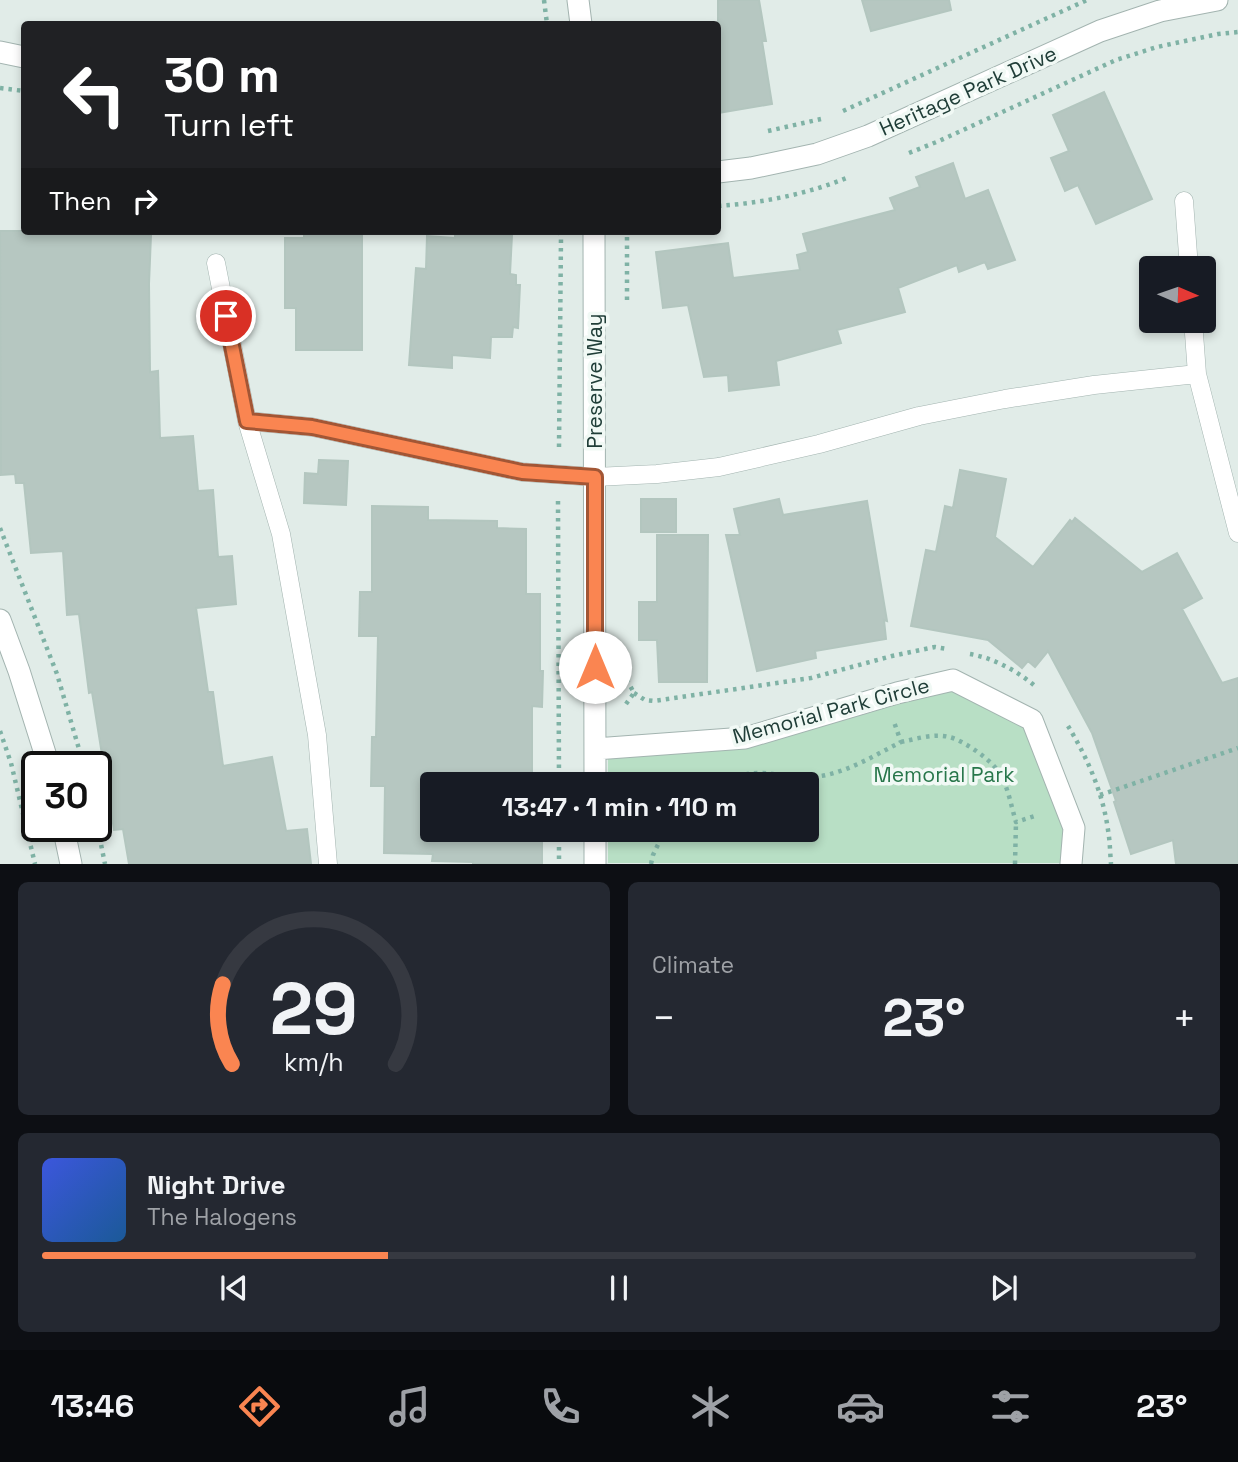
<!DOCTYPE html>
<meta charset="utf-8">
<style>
body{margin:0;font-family:"Space Grotesk",sans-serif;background:#242831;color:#f1f3f6;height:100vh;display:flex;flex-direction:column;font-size:26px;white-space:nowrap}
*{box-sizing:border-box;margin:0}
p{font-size:23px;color:#9ea1a6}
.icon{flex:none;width:38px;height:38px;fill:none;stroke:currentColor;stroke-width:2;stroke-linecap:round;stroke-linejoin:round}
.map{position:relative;height:864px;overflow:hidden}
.side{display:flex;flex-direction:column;gap:18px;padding:18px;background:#0d0f14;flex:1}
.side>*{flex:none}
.banner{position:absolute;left:21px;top:21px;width:700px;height:214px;border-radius:7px;box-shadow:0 4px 10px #0003;background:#202124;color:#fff;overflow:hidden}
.needle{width:46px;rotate:92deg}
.tools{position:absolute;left:1139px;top:256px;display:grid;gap:14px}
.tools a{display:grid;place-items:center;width:77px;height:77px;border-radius:7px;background:#171b24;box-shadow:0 4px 10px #0003;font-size:35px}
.speed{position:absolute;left:21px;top:751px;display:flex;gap:14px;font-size:35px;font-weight:700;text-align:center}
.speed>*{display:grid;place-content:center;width:91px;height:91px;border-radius:50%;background:#171b24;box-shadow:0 4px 10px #0003;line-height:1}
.speed .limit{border:4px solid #111;border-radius:10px;background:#fff;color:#111}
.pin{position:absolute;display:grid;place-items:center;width:60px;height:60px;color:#fff;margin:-30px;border:4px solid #fff;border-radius:50%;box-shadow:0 2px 7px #0007}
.me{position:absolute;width:77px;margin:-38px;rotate:0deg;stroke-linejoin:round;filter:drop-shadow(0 0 5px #0008)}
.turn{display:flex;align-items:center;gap:24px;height:147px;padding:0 28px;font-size:32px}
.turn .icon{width:91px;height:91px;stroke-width:2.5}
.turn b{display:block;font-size:49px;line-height:60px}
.then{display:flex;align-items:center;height:66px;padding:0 28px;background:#0003;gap:14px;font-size:26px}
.big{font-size:52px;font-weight:700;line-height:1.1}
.side .card{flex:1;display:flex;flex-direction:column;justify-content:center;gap:10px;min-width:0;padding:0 24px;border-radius:10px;background:#242831}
.side .dial{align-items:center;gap:0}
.dial svg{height:182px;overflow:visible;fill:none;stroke:#363941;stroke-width:7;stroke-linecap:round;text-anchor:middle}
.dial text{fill:#f1f3f6;stroke:none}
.song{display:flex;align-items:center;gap:21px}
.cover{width:84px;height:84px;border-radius:10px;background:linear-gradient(135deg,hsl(230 70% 55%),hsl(210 70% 35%))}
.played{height:7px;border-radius:4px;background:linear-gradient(90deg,#fa8551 30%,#363941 30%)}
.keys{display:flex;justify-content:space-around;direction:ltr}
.heat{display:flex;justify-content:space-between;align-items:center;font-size:38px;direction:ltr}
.side .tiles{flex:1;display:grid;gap:18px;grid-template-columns:1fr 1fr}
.card:last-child{grid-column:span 2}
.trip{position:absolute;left:420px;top:772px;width:399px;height:70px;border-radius:7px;background:#171b24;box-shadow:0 4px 10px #0003;font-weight:700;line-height:70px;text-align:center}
.tab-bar{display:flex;height:112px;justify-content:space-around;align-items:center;background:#090b0e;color:#9ea1a6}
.tab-bar .icon{width:49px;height:49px}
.tab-bar .current{color:#fa8551}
.tab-bar b{font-size:32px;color:#f1f3f6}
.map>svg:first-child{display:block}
</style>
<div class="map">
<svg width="1238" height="864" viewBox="0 0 1238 864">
<rect width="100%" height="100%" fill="#e1ece8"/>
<path fill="#b8dfc5" d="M953 680 1032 720 1074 828 1068 863H608V830H807V784H608V748L745 738Z"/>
<path fill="#b6c7c1" stroke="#b3c6bf" stroke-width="2" d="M718 0H759L766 41H762L772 104 718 113Z
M862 0H949L951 10 871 31Z
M1104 92 1152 199 1096 224 1078 185 1065 191 1051 158 1069 151 1053 115Z
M953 163 965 199 988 190 1015 260 988 269 985 262 959 272 957 265 898 288 905 312 837 330 841 343 776 361 779 385 729 391 728 375 704 377 688 305 663 308 656 252 728 243 733 278 800 270 797 255 808 252 803 234 895 210 890 198 920 187 916 177Z
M0 231H109V234L151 235 149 284 150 372 158 371 160 438 193 436 198 491 213 490 218 557 232 556 236 604 196 608 208 692H213L223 766 272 757 286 831 307 829 311 864H129L123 829 114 830 92 692 89 693 79 614 67 615 63 551 31 553 24 483H16L15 474 1 475Z
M304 231H362V350H296V308H285V238H304Z
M455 231 512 235 510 274 516 275V285H520L518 328 513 327 512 337H491L490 358 452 355V368L409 365 416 268 426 269 427 236 455 238Z
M319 460 348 461 346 505 304 503 305 473 318 474Z
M960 470 1006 479 995 537 1033 567 1070 520 1072 522 1075 518 1142 572 1177 553 1202 598 1182 609 1222 683 1238 678V864H1176L1173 840 1131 854 1114 802 1116 801 1092 733 1048 651 1035 667 1028 661 1022 668 988 640 911 626 926 550 936 552 945 506 953 508Z
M641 499H676V532H641Z
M779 499 783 515 867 501 887 621 884 620 886 639 815 651 816 658 757 671 726 535H740L734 509Z
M372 506 428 507V520L497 521V528L526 529V594H540V671H543L542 707 532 706V784H432V830H532V831H542V864H473V862L432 861 433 854 384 853 385 786H371L372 737H376L378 636H359L360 592H372Z
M657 535H708L707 682H659L657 640H639V602H657Z"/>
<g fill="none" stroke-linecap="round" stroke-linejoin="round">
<defs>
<path id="service" d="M1184 201 1189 268
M216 263 247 421 281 534 317 735 328 864
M1193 320 1197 374 1238 533
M247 421 312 427 522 472 595 477 657 474 719 467 819 444 919 416 1005 399 1094 385 1197 374"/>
<path id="minor" d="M578 0 581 24
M0 52 24 57
M718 172 751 168 817 154 868 136 1100 31 1160 11 1217 0
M594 231 595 784
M0 620 19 671 49 766
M595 749 745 738 897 693 953 680 1032 720 1074 828 1071 864
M63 826 71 864
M595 864V830"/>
</defs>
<use href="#service" stroke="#a3b4b0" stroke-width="19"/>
<use href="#minor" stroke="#a3b4b0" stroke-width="23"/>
<path stroke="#7fb2a5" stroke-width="4.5" stroke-dasharray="3.5 5" stroke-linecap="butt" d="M544 0 547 24
M0 88 24 91
M843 111 1087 0
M768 131 821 119
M909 153 939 141 1116 60 1157 47 1218 34 1238 32
M718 206C762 203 808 194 849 177
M627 300V236L629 231
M559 447 561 237 559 231
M558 501 559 784
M0 528 57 674 84 766
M970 654C993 658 1018 671 1036 687
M634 693 645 700 654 701 811 678 892 656 935 647 947 649
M626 704 634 693 628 682 627 676
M1068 726C1087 757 1103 793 1108 830 1110 841 1110 852 1111 864
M0 731 11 763 35 864
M901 742C916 739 934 733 949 737 963 740 990 759 998 771 1008 785 1011 806 1016 822L1038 815
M627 775 633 784
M713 784C729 778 744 773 761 773 781 774 800 779 821 776 850 771 875 755 901 742L894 722
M1100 795 1238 748
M96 820 105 864
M559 830V864
M651 864 653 855 665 830
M1015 864 1016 822"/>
<use href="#service" stroke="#fff" stroke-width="18"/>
<use href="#minor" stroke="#fff" stroke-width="21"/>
</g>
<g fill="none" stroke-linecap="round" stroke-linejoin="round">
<defs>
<path id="route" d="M226 316 247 421 312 427 522 472 595 477V667"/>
</defs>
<use href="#route" stroke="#a25635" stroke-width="18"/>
<use href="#route" stroke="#fa8551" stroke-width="12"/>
</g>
<g text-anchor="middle" stroke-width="7" stroke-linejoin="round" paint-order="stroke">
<g font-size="21" fill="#203e38" stroke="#f1f9f5">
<text transform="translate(968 91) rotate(-24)" y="7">Heritage Park Drive</text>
<text transform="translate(595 381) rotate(-90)" y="7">Preserve Way</text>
<text transform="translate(831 711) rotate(-15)" y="7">Memorial Park Circle</text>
</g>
<g font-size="21" fill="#28774b" stroke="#f1f9f5">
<text x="944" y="782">Memorial Park</text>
</g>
</g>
</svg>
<div class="tools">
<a><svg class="needle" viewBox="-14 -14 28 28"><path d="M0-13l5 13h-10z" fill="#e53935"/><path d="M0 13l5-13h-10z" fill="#9ea1a6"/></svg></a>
</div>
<div class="speed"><div class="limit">30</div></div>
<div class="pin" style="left:226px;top:316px;background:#d93025"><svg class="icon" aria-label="arrive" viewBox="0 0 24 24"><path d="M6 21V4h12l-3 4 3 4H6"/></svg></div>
<svg class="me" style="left:595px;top:667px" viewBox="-20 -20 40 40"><circle r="19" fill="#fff"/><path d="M0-13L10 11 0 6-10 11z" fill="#fa8551"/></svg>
<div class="trip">13:47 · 1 min · 110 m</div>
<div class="banner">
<div class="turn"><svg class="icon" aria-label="left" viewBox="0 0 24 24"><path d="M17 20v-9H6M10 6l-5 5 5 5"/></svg><div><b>30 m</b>Turn left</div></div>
<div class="then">Then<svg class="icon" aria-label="right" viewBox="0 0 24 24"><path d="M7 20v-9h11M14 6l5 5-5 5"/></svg></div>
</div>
</div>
<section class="side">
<div class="tiles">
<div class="card dial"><svg viewBox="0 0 100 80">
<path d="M14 69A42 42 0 1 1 86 69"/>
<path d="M14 69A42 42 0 0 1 10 34" stroke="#fa8551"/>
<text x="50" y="56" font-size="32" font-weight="700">29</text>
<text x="50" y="72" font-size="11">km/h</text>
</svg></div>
<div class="card"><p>Climate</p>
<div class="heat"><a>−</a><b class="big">23°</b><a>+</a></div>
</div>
<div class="card">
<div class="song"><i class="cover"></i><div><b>Night Drive</b><p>The Halogens</p></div></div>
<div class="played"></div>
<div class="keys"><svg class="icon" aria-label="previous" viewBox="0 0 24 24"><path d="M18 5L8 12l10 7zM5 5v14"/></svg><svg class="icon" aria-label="pause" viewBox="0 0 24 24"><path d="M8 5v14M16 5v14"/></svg><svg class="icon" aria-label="next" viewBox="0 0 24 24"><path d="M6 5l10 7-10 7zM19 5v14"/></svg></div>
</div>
</div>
</section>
<nav class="tab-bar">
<b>13:46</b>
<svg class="icon current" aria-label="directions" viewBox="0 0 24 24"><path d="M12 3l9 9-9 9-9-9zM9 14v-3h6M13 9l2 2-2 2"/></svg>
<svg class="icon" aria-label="music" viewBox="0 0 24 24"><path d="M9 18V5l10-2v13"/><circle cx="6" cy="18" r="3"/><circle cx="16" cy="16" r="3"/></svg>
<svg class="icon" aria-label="phone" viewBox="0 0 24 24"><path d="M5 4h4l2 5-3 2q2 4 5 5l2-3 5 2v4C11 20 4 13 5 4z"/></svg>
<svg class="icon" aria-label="climate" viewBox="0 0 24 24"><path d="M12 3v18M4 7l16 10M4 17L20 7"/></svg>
<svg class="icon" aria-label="car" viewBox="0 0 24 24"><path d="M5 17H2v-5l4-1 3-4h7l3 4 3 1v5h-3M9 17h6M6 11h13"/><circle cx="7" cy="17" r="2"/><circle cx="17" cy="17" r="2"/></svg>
<svg class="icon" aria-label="filters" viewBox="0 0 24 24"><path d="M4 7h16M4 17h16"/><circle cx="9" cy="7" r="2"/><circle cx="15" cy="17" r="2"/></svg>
<b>23°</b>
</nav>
